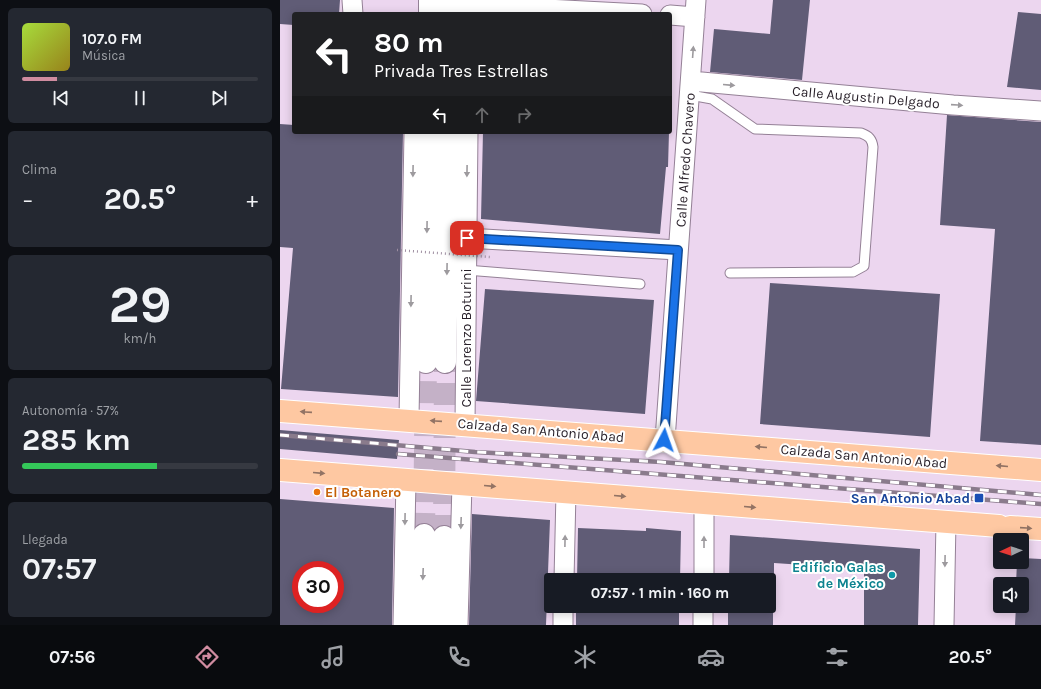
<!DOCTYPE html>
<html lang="es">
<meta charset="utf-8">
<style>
body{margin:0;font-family:Karla,sans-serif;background:#242831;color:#f1f3f6;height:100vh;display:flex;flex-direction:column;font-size:15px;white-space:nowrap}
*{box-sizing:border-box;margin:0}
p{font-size:13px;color:#9ea1a6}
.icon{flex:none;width:22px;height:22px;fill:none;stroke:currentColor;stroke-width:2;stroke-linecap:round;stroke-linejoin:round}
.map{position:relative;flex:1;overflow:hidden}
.details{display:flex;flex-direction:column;gap:8px;padding:8px;background:#0d0f14;width:280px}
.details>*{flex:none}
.top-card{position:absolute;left:12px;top:12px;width:380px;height:122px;border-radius:4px;box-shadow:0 2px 10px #0003;background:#202124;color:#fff;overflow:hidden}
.needle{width:26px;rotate:266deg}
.buttons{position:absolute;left:713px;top:533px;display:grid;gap:8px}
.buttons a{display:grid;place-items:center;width:36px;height:36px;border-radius:4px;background:#171b24;box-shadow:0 2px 10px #0003;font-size:20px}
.speed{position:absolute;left:12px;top:561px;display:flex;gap:8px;font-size:20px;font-weight:700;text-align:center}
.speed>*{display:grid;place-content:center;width:52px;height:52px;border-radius:50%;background:#171b24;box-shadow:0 2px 10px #0003;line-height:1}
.speed .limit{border:6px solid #d22;background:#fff;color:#111}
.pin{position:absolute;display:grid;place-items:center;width:34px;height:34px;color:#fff;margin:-17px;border-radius:8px;box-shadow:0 2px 6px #0006}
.me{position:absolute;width:44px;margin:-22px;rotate:4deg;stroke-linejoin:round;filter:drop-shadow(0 0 3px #0008)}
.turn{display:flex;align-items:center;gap:14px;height:84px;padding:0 16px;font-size:18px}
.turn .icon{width:52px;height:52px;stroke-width:2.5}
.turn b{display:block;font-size:28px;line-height:34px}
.lanes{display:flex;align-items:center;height:38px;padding:0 16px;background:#0003;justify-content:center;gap:20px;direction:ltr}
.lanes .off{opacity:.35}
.big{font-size:30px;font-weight:700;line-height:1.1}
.details .tile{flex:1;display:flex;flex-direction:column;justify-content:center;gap:6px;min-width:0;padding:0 14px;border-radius:6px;background:#242831}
.details .dial{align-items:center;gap:0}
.dial b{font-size:52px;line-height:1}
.song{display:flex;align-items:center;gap:12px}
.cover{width:48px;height:48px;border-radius:6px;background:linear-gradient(135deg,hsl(80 70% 55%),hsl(50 70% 35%))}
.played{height:4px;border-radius:2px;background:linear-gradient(90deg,#d08ca0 15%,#363941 15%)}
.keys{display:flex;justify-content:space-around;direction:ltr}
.heat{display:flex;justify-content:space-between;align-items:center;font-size:22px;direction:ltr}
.charge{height:6px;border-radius:3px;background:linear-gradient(90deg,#34c759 57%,#363941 0)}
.trip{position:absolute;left:264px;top:573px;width:232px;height:40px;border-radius:4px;background:#171b24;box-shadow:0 2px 10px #0003;font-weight:700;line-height:40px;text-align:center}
.dock{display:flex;height:64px;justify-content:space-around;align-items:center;background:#090b0e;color:#9ea1a6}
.dock .icon{width:28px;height:28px}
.dock .on{color:#d08ca0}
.dock b{font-size:18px;color:#f1f3f6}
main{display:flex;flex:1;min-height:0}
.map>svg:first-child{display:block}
</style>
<main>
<section class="details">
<div class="tile">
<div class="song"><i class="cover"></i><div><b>107.0 FM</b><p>Música</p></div></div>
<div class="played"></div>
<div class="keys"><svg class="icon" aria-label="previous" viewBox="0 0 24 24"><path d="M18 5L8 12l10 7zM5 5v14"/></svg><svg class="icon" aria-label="pause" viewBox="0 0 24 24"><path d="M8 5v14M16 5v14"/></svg><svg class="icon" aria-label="next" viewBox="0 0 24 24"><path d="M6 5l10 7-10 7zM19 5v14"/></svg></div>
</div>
<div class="tile"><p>Clima</p>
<div class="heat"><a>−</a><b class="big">20.5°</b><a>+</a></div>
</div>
<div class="tile dial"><b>29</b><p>km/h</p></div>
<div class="tile"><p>Autonomía · 57%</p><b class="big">285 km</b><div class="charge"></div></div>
<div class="tile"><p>Llegada</p><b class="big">07:57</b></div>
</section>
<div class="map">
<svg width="761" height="625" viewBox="0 0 761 625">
<rect width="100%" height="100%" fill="#ecd6ef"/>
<path fill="#605c76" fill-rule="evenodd" d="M0 0H60L59 14H14V25L0 24Z
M493 0H530L522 80 430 72 434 29 490 34Z
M738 12 761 14V90L727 87Z
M667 115 761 122V445L700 441 715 229 660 225Z
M0 124 14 125V132H123L118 397 1 389 13 248 0 247Z
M203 132H389L388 167H386L380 234 201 219Z
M490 283 660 294 650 437 480 424Z
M205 289 374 300 365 414 196 401Z
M0 430 119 440 117 459 0 449Z
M0 499 114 508 112 625H0ZM21 570H55V604H21Z
M192 514 270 520 266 625H189Z
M298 528 366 531V528L401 531 400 580H297Z
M450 535 640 549 638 625H584V569L494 563V580H449Z
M742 558 761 559V625H735L736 606H742V584H736L737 562H742Z
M296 606H399V625H296Z
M448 606H493V625H448Z"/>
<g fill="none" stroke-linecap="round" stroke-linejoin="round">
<path stroke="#c4b1c7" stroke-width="22" stroke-dasharray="22 11" stroke-linecap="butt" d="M144 535 146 362
M164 537 165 362"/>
<defs>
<path id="service" d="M410 95 432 99 475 129 581 133C589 136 592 139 593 147L584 266 573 272 450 273
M186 270 360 284"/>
<path id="minor" d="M72 0 73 14
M189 5 362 14
M390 15 415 17
M411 81 673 105 761 111
M187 238 398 250
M129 419 134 132
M185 424 188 132
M385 440 416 0
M284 580 286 492
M424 580V503
M123 625 126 480
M178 625 182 484
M283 625V606
M423 625V606
M664 625 666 522"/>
<path id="secondary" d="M150 14V0
M172 14V0
M146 362 148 132
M165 362 170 132
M141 625 144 535
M161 625 164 537"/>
<path id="trunk" d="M0 411 761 470
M0 470 719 526
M730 527 761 529"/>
</defs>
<use href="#service" stroke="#948096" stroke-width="11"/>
<use href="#minor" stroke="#948096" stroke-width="21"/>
<use href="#secondary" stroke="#948096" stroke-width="24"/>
<use href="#trunk" stroke="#fff" stroke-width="24"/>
<use href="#service" stroke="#fff" stroke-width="9"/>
<use href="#minor" stroke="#fff" stroke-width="19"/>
<use href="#secondary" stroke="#fff" stroke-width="22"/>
<use href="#trunk" stroke="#fec8a2" stroke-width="22"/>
<defs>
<path id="rail" d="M0 435 195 452 381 462 761 495
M118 454 761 504"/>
</defs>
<use href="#rail" stroke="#8a7b8c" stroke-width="4.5"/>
<use href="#rail" stroke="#fff" stroke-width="3" stroke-dasharray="9" stroke-linecap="butt"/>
<path stroke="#9f8fa2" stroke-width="2.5" stroke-dasharray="1 3" stroke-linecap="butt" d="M117 250 210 257"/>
</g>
<defs><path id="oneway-solid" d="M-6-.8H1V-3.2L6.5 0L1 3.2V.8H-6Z"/></defs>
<g fill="#9d9a9e">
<use href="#oneway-solid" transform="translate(413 52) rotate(-86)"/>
<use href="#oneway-solid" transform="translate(449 85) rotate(5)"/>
<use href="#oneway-solid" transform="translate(677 105) rotate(4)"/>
<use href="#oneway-solid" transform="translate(133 171) rotate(91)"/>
<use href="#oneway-solid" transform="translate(187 171) rotate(91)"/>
<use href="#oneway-solid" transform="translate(147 227) rotate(91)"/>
<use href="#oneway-solid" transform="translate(167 269) rotate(91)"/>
<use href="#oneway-solid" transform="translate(131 301) rotate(91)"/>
<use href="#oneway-solid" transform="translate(125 519) rotate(91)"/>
<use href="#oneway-solid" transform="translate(181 523) rotate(92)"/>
<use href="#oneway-solid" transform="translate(285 541) rotate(-89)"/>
<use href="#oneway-solid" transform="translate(424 542) rotate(-90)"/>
<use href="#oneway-solid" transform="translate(665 561) rotate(91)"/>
<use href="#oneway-solid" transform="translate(143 574) rotate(92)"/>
</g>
<g fill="#927364">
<use href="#oneway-solid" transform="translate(26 412) rotate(-176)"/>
<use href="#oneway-solid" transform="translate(156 421) rotate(-176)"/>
<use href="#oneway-solid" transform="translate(481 447) rotate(-175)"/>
<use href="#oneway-solid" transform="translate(722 466) rotate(-175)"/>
<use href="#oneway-solid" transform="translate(39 473) rotate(5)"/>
<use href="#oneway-solid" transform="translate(210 486) rotate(5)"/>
<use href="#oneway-solid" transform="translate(340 496) rotate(5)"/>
<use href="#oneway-solid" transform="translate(470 507) rotate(5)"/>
<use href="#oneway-solid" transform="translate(746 528) rotate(4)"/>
</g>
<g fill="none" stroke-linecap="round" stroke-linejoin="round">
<defs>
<path id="route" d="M187 238 398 250 384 440"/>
</defs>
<use href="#route" stroke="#114b97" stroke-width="10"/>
<use href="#route" stroke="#1a73e8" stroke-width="7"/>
</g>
<circle fill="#e8710a" stroke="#fff" stroke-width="1.5" cx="37" cy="492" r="4"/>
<rect fill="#1a4fb4" stroke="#fff" stroke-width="1.5" x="694" y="493" width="10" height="10" rx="2"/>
<circle fill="#0f9aa8" stroke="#fff" stroke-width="1.5" cx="612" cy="575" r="4"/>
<g text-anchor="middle" stroke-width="4" stroke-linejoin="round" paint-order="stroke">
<g font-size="14" fill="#261e27" stroke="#fff">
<text transform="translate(586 97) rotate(5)" y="5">Calle Augustin Delgado</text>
<text transform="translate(405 160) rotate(-86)" y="5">Calle Alfredo Chavero</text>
<text transform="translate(186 338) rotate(-90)" y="5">Calle Lorenzo Boturini</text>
<text transform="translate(261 430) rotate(5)" y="5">Calzada San Antonio Abad</text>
<text transform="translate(584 456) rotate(5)" y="5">Calzada San Antonio Abad</text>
</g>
<g font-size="14" font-weight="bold" fill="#c56008" stroke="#fff" text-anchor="start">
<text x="45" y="497">El Botanero</text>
</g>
<g font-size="14" font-weight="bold" fill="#164399" stroke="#fff" text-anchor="end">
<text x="690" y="503">San Antonio Abad</text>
</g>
<g font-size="14" font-weight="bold" fill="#0d838f" stroke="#fff" text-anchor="end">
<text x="604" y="572">Edificio Galas<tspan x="604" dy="16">de México</tspan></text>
</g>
</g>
</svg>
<div class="buttons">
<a><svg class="needle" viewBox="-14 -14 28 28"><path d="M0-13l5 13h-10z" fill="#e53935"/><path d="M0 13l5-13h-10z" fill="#9ea1a6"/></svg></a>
<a><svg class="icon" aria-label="sound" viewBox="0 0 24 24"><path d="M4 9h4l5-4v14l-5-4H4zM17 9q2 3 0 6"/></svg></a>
</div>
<div class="speed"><div class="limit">30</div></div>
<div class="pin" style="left:187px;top:238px;background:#d93025"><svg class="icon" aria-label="arrive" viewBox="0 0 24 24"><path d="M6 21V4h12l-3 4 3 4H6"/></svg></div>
<svg class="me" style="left:384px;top:440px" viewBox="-20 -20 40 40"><path d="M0-17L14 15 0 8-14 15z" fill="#1a73e8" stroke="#fff" stroke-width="4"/></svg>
<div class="trip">07:57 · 1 min · 160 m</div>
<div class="top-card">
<div class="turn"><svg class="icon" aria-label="left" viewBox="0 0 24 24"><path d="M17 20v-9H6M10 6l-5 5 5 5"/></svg><div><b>80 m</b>Privada Tres Estrellas</div></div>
<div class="lanes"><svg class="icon" aria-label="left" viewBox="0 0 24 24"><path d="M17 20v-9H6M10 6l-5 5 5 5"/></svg><svg class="icon off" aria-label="ahead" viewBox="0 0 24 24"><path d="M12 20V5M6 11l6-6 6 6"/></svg><svg class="icon off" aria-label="right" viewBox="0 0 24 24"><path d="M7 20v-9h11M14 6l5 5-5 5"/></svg></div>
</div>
</div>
</main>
<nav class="dock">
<b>07:56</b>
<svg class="icon on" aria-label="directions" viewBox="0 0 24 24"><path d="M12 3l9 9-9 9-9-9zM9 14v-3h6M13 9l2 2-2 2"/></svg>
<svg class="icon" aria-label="music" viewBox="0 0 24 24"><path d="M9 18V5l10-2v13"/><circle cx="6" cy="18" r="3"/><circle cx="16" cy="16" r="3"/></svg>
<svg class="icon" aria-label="phone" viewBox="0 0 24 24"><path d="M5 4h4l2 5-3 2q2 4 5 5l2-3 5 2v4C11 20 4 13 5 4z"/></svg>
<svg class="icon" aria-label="climate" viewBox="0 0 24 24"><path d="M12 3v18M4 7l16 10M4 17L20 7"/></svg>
<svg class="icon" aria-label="car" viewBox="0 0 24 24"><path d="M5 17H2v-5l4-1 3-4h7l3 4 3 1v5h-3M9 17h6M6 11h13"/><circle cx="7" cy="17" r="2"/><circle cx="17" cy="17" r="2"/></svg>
<svg class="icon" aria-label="filters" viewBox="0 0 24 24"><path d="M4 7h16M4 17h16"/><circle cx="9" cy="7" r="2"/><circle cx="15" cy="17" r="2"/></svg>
<b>20.5°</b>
</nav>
